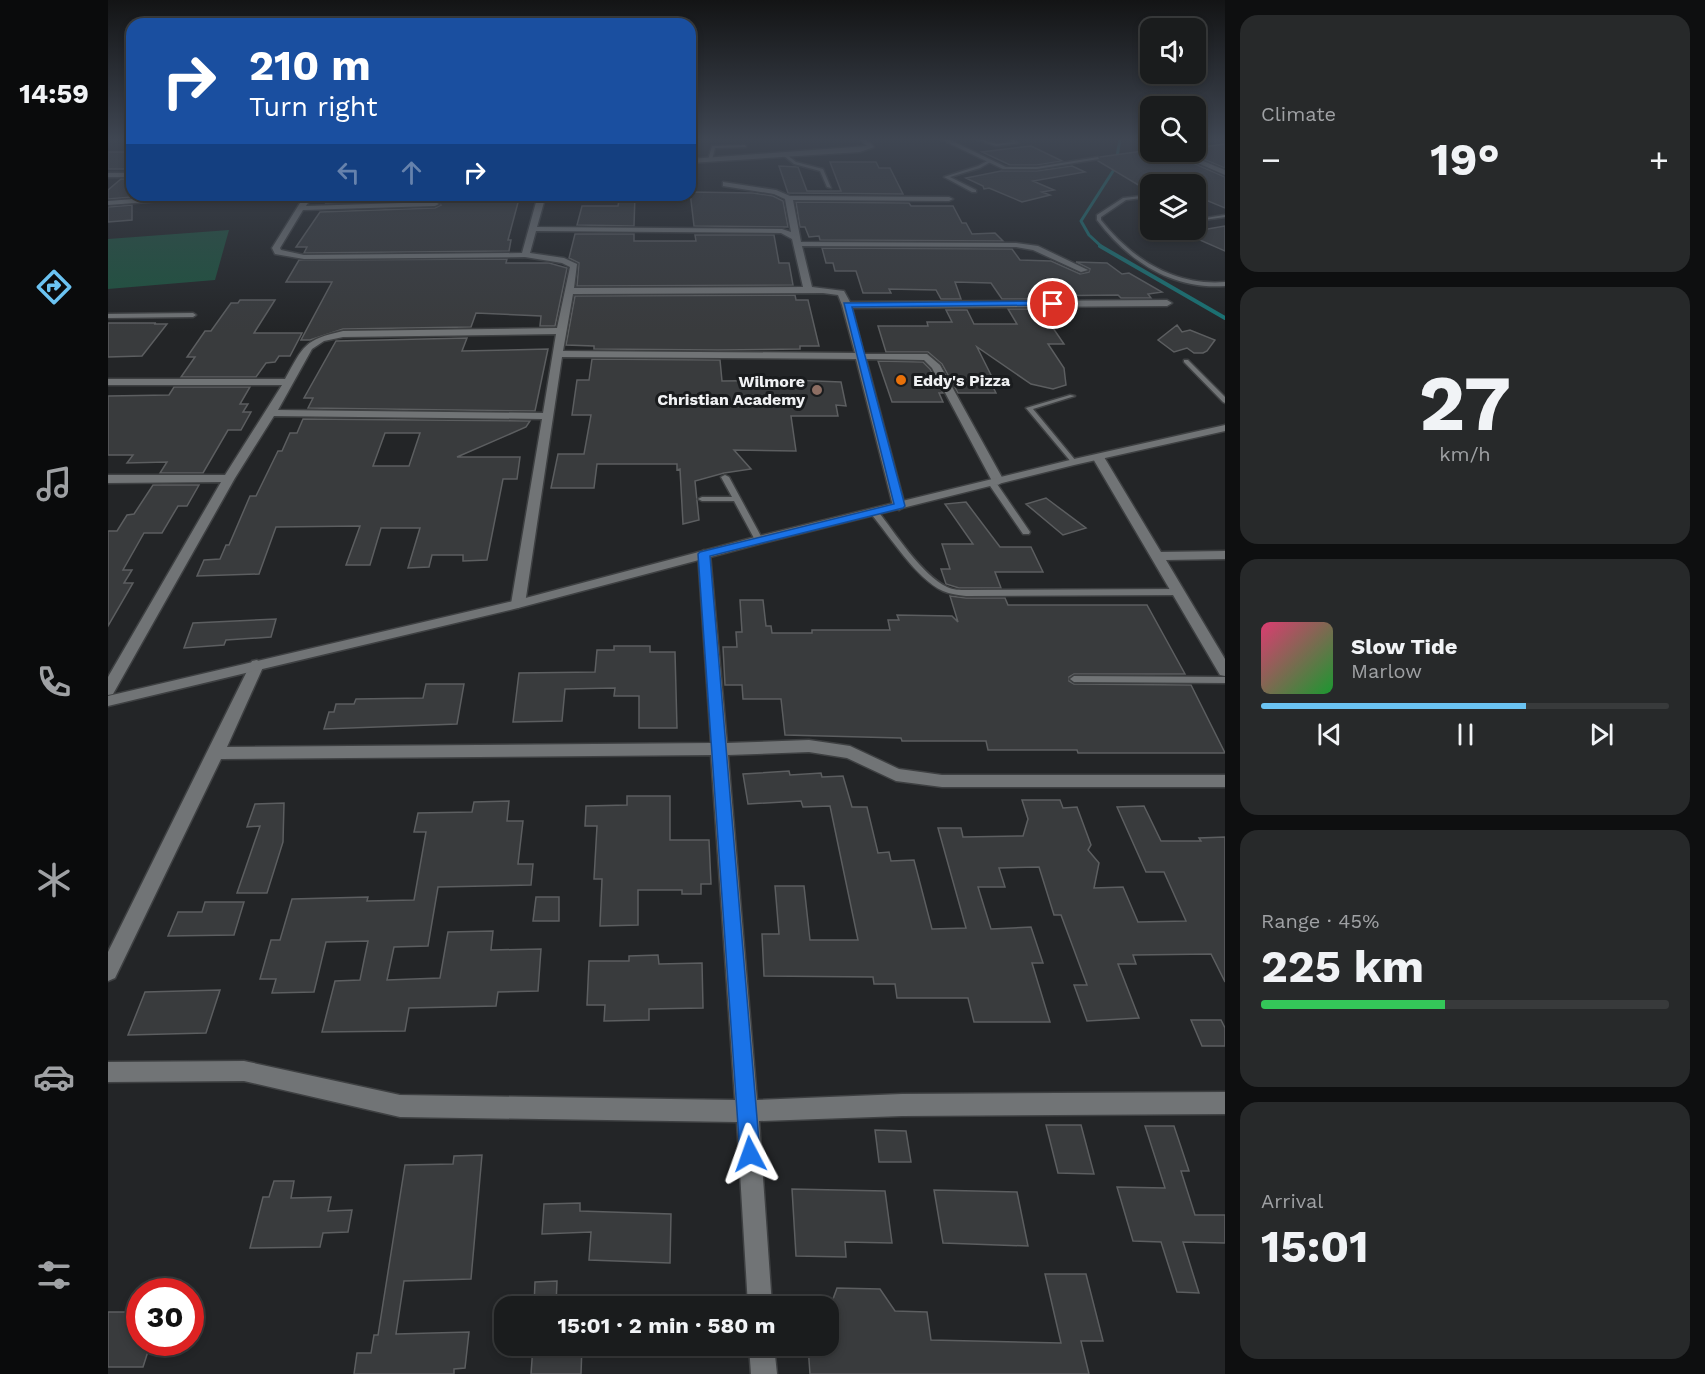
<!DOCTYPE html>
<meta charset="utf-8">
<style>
body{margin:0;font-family:"Work Sans",sans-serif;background:#27292a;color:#f1f3f6;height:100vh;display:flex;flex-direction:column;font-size:22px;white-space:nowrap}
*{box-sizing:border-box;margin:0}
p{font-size:20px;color:#9fa1a4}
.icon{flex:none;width:33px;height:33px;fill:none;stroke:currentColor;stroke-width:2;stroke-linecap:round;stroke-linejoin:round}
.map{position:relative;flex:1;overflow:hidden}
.drawer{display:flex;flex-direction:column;gap:15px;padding:15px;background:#0e0f10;width:480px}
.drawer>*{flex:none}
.hud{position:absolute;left:18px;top:18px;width:570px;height:183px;border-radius:18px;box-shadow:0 3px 9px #0003,0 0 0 2px #383a3b;background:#1a4fa0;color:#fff;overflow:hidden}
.controls{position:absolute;left:1032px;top:18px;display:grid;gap:12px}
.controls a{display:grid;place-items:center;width:66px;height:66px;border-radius:12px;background:#1a1c1d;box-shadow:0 3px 9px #0003,0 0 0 2px #383a3b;font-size:30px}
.speed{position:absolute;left:18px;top:1278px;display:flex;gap:12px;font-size:30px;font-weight:700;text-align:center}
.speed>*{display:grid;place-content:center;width:78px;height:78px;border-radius:50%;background:#1a1c1d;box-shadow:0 3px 9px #0003,0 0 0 2px #383a3b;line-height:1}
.speed .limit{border:9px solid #d22;background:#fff;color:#111}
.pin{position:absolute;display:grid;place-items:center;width:51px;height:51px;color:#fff;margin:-26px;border:3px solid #fff;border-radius:50%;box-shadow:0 2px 6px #0007}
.me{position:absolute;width:66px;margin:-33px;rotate:356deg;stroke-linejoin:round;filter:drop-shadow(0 0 4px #0008)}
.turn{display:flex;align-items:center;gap:21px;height:126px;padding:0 24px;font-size:27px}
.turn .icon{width:78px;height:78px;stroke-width:2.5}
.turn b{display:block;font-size:42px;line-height:51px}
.lanes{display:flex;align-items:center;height:57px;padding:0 24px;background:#0003;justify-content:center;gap:30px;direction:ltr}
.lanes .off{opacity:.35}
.big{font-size:45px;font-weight:700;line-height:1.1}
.drawer .card{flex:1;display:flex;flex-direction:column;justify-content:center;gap:9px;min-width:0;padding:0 21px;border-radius:18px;background:#27292a}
.drawer .dial{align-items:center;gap:0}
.dial b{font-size:78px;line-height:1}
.song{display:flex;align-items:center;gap:18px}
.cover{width:72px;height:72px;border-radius:9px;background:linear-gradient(135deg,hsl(340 70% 55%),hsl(130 70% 35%))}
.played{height:6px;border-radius:3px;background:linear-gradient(90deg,#6bc3f2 65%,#383a3b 65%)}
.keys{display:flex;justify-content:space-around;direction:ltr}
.heat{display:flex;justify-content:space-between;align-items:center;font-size:33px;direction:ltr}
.charge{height:9px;border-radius:4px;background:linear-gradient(90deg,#34c759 45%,#383a3b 0)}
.trip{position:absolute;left:386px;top:1296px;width:345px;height:60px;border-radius:18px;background:#1a1c1d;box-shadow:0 3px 9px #0003,0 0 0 2px #383a3b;font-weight:700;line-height:60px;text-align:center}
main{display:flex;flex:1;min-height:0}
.menu{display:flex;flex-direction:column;width:108px;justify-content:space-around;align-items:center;background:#0a0b0c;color:#9fa1a4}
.menu .icon{width:42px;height:42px}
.menu .on{color:#6bc3f2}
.menu b{font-size:27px;color:#f1f3f6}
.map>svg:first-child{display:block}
</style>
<main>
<nav class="menu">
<b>14:59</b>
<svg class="icon on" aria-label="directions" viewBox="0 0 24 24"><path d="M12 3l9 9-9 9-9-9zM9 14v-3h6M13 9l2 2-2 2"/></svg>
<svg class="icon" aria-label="music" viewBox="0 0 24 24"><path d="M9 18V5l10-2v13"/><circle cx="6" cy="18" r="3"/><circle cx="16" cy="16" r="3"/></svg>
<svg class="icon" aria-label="phone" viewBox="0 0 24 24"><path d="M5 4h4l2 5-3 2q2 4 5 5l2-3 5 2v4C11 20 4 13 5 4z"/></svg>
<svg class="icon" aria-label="climate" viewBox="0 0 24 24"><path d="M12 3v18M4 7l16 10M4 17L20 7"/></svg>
<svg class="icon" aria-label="car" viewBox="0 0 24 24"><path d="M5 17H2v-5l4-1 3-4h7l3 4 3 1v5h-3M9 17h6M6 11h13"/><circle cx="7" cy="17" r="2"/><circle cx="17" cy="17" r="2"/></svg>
<svg class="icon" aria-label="filters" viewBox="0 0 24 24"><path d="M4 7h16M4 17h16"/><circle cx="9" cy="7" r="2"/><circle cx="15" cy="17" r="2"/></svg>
</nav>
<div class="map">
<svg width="1117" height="1374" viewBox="0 0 1117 1374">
<rect width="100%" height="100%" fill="#232527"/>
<path fill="#1d533e" d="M121 230 107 280 0 289V239Z"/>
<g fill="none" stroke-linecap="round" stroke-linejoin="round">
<path stroke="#187475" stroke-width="3" d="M994 247 981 235 973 221 1007 168 1012 139"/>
<path stroke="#187475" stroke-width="4" d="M992 246 1117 318"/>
</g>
<path fill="#393b3d" stroke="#5c5e60" stroke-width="1.5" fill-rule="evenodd" d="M1117 144V168L1078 152H1088V148Z
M923 146 954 161 929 165H902L874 152Z
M1042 150 1063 152 1064 154 1117 177V208L1088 196V184H1042V192L990 161 992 157Z
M0 152H24V169H0Z
M722 162H768L771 168H782L795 194 680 193 671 166 690 167 699 191H733Z
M964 166 977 172 925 181 946 190 934 192 942 195 914 202 881 188 876 189 875 186 858 178 893 171H929Z
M13 179H24V197L0 199V190Z
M582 192 645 193 665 196 675 201 680 227 586 226Z
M223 195H255L254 197 412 195 400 240H403L401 251 196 253 199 247H188L212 212 327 208 333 205 327 200 218 203Z
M512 195H527L526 226 469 225 474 206H510Z
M688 202 801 203 803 206H845L854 223H858L864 234 887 233 895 241 712 240 711 236 701 237 697 227H692Z
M24 205V220L0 222V207Z
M1117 226V251L1076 233Z
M467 234H526V241H588L587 235H666L671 263H681L685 285 469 286 471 263 461 258Z
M714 248 904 249 912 260 943 261 972 274 981 272 982 269 968 262 999 263 1014 274 1021 273 1054 292 1040 294 1043 298H1013L1010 295 924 296 925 299H894L883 283 847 282 853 299H833L828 290 781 289 783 293H755L748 271H727L725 263H718Z
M399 259 398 263H441L459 268 447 326H432L433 316 368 313 363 327 235 329 202 340H193L224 282H178L191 260Z
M687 295 688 300H700L711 346H692V349L610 350 486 349V346L458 345 467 296Z
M132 300H167L146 333H194L182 356H171L167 362 158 363 148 377H73L87 357H79L97 331H103L123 303H130Z
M900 309H932L956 344H940L956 368 958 385 945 389 923 384 869 347 888 385H884L888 393H850L834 364 820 352H778L770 326H820L819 322H844L838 310H859L866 324H909Z
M0 323H48L46 324H59L34 356 0 357Z
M1069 325 1074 332 1082 330 1107 340 1099 351 1095 353H1086L1079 348 1066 352 1050 340Z
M359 338 354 351 440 349 427 411 200 408 205 398H196L228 341Z
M484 359 612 360 614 381 682 380 733 382 738 406 728 405 730 416H683L688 451 626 450 643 469 616 473 587 481 591 520 575 524 572 469 569 470V464H489L486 488H443L450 454H476L483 415H464L469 380H481Z
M770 361 815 362 822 369 835 393H831L835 402H784Z
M66 387H142L132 404H140L135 412H143L133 430H120L95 473H52L59 462 19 463 25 455H0V396L61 395Z
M195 419 422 421 418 427 349 457H412L409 479H395L379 560 355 561V555H324L321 567 300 568 312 528H273L262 565H238L252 526 168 527 151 574 89 576 96 560 112 559 118 545H121L142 496H148L170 451H174L182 433H189ZM277 433H312L301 466H265Z
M45 485H91L79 506H70L54 533H36L15 570H24L16 583H25L0 626V531H9L19 515 26 514Z
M938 498 978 528 955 535 918 504Z
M858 502 892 547H923L935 572H887L893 588H851L838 584 833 569H842L834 544H865L837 504Z
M842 596 858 598H897L900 605H1039L1077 674H966L961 677V681L966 684 1083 685 1117 753H970L969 750H880L878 741H794L793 738 677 735 673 699H635L634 685H617L615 647H629L628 632H634L632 600H655L658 626H663L664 633H704V630H782L780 620H791L789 615 844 616 850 622Z
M168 619 163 637 118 640 116 645 76 648 85 623Z
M506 646H542V652H567L569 728H531V696H506L507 688 457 689 454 721 405 722 411 673 487 672 489 650H506Z
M318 684H356L349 724 216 729 221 712H226L228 704H246L248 699 315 698Z
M681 771 682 775 713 773 714 777 735 776 744 807H759L770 853 781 852 783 861 806 860 824 929 858 928 830 828H853L855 837 915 836 920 819 914 800H952L955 808 969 807 983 845 980 850 991 863 986 888 1015 887 1030 922 1078 921 1056 872H1038L1009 807 1036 806 1053 841H1093L1091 838 1117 837V982L1103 954 1025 955 1028 964H1010L1031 1018 979 1021 966 985H979L953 915H946L931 867 891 868 897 887H870L883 929 923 927 935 963H924L942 1022H866L860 998H789L787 984H766L765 977 656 976 654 934H671L667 886H696L702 940H750L722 806 695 807 693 801 640 804 635 774Z
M519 796H562V840H601L603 884H593V894H574V890H530V925L492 926 494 879H486L489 826H477L478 806 519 805Z
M401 801 399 821H415L410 864H425L423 885 330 887 320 946 286 947 279 980 332 978 340 932 385 931 383 950 433 949 430 991 390 992 388 1006 301 1008 297 1031 214 1032 227 981 252 980 260 941 218 942 206 992 164 993 168 979H152L163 940H172L184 899 260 897 259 901 306 900 318 832H306L310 813 364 812 366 802Z
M176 803 175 842 159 893H129L152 826 139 827 147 804Z
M428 897H451V921H425Z
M97 902H136L126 935 60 936 70 912H94Z
M550 955 551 964 594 963 595 1008 541 1009V1020L496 1021 497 1005H479L481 961H521V956Z
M112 990 98 1033 20 1035 37 992Z
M1083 1020H1113L1117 1028V1046H1094Z
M938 1125H973L986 1174 950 1173Z
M1037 1126H1066L1081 1171H1073L1087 1215H1117V1243L1075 1242 1091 1293 1069 1292 1053 1242 1025 1241 1009 1187 1057 1188Z
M767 1130 798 1131 803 1162H771Z
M374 1155 363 1279 296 1281 288 1334 361 1332 357 1368 346 1369V1374H246L249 1353H263L266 1335H270L297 1165 345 1164 346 1156Z
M166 1181H186L183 1198 223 1197 220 1211 244 1210 240 1232 215 1233 212 1247 142 1248 155 1197H161Z
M684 1189 777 1191 784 1243 737 1242 738 1257 688 1256Z
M826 1190 909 1192 920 1246 835 1243Z
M472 1203V1211L563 1214 562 1263 481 1260 483 1232 434 1234 436 1204Z
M937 1274H978L995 1341H973L981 1374H702L700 1346H720V1313L729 1288 772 1289 787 1311 819 1312 823 1340 953 1343Z
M449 1281 448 1306H426L427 1282Z
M0 1312H32V1342H43L35 1367H0Z
M425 1346H474L473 1374H423Z"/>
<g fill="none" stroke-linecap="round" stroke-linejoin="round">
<defs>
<path id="service" d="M867 139H872L888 144 905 142 901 139H905L911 143 888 146Z
M637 145 638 147 607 148 604 160 602 161 600 160 604 146Z
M676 154H678L688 162 715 169 723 188 719 187 712 171 686 164 676 156Z
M990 157 991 159 929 169H897L895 168 897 167H929Z
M881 160 884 161 872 168 842 177 868 190V192H864L836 177 870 166Z
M1042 195V197L1018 200 993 217V220C1024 259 1066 286 1117 282V286C1064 290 1020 261 989 220V215L1015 198Z
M1088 213 1098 218 1117 215V217L1088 221V219L1092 218 1088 216Z
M0 314 85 313 88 315 85 317 0 318Z
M1076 360H1080L1117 397V403L1115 402 1076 362Z
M962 395 967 396 925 409 968 461 969 462 966 464 964 463 918 408Z
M617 475 621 477 655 540 654 542H651L647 540 626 501H594L590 499 594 497H624L613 477Z
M881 481H887L922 532 921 534H915L880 483Z
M763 510H769C787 533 814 575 839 587 845 590 852 590 858 590L1069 589 1073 592 1069 595 858 596C850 595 842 594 835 591 808 579 782 536 763 514Z
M966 676 1117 677V683L966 682 962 679Z"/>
<path id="minor" d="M751 139H758L766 147 752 152 582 163V159L759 146Z
M832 139H840L900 168 895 169Z
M1065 152H1073L1117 170V175Z
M0 173H24V177H0Z
M615 182 668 190 682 196 841 197 845 199 841 201 685 200 693 242 908 243 930 246 980 270 973 272 925 250 908 247 694 246 704 287 736 291 742 302 1059 300 1064 303 1059 306 744 308 756 354H819L832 365 896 481 890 485 884 481 824 368 816 360 758 359 797 506 791 510 785 506 748 359 454 357 417 604 410 608 403 604 434 419 166 416 127 478 5 694 0 695V677L113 482 0 483V475H117L174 385H0V379H177C196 345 196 340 235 331L449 328 462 267 454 263 417 257 196 259 167 254 164 248 197 195H205L198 206 327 202 331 204 327 206 195 210 172 248 173 250 196 255 414 253 430 195H438L429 227 674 229 683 232 677 199 666 194 615 186ZM428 231 673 233 684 239 695 287 466 288 469 264 456 258 422 253ZM715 293 730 295 734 305 747 353 455 351 465 294ZM448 334 435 413 170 410 204 349 216 341 235 337Z
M77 195H110L106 197 0 205V201Z
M990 454 996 457 1053 552 1117 551V559L1058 560 1117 659V676L1112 675 984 457Z
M596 550 602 554 619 743 701 740 742 746 791 769 834 775H1117V787H834L788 781 739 758 701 752 620 755 649 1100 794 1094 1117 1092V1114L794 1116 651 1121 664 1306H640L629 1122 292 1117 136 1081 0 1082V1062L136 1061 292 1095 627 1100 603 755 113 759 7 978 0 981V952L144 661 149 660 156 665 119 747 603 743 590 554Z
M641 1346H666L669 1374H643Z"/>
<path id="tertiary" d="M1117 425V431L966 465 655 543 410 608 0 706V696L410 600 651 536 966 459Z"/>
</defs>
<use href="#service" stroke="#3e4042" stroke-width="3"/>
<use href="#minor" stroke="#3e4042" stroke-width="3"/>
<use href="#tertiary" stroke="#3e4042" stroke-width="3"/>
<use href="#service" fill="#717476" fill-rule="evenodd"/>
<use href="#minor" fill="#717476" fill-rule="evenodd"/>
<use href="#tertiary" fill="#717476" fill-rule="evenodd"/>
</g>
<linearGradient id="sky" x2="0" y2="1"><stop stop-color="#131415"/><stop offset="0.42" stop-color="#3f4652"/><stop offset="1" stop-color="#3f4652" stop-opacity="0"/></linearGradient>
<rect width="1117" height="331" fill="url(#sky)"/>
<path fill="#1a73e8" stroke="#114b97" stroke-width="1.5" d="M945 301 949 304 948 305 744 307 797 506 795 508 602 556 652 1154 649 1161 642 1164 635 1161 632 1154 590 554 592 552 786 504 736 303Z"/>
<circle fill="#e8710a" stroke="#1a1c1e" stroke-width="2" cx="793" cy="380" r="6"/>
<circle fill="#8d6e63" stroke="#1a1c1e" stroke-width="2" cx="709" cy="390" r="6"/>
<g text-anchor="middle" stroke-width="6" stroke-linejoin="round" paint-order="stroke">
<g font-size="16" font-weight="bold" fill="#f0f1f3" stroke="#1a1c1e" text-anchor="start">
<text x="805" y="386">Eddy's Pizza</text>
<text x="697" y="387" text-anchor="end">Wilmore<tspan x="697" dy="18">Christian Academy</tspan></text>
</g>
</g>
</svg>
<div class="controls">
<a><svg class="icon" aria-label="sound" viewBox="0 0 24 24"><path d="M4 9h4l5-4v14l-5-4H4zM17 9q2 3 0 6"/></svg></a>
<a><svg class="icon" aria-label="search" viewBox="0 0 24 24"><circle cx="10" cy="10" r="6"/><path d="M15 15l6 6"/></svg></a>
<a><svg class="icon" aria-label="layers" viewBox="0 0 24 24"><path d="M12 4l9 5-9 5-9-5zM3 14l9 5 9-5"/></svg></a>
</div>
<div class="speed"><div class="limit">30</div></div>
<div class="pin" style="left:945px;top:304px;background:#d93025"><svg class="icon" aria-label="arrive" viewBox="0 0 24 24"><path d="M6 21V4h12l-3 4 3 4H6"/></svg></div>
<svg class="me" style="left:642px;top:1154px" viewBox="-20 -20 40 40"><path d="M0-17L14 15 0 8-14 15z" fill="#1a73e8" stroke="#fff" stroke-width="4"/></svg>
<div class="trip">15:01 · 2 min · 580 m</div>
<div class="hud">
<div class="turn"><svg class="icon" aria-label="right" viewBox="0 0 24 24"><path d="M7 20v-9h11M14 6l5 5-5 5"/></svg><div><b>210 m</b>Turn right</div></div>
<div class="lanes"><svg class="icon off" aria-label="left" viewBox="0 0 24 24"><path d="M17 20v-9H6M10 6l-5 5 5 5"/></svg><svg class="icon off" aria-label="ahead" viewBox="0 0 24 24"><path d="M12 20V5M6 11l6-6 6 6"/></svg><svg class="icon" aria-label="right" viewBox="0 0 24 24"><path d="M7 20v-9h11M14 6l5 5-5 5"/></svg></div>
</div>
</div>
<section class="drawer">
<div class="card"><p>Climate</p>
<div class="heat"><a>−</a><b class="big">19°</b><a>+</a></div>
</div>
<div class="card dial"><b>27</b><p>km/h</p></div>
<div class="card">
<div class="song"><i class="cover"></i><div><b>Slow Tide</b><p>Marlow</p></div></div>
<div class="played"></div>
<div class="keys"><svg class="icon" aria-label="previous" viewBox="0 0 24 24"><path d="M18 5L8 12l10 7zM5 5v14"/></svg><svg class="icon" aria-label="pause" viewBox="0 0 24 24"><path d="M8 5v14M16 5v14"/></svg><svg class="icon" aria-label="next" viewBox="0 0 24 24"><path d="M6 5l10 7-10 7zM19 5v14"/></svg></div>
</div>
<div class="card"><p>Range · 45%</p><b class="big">225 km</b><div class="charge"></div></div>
<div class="card"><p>Arrival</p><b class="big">15:01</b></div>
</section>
</main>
